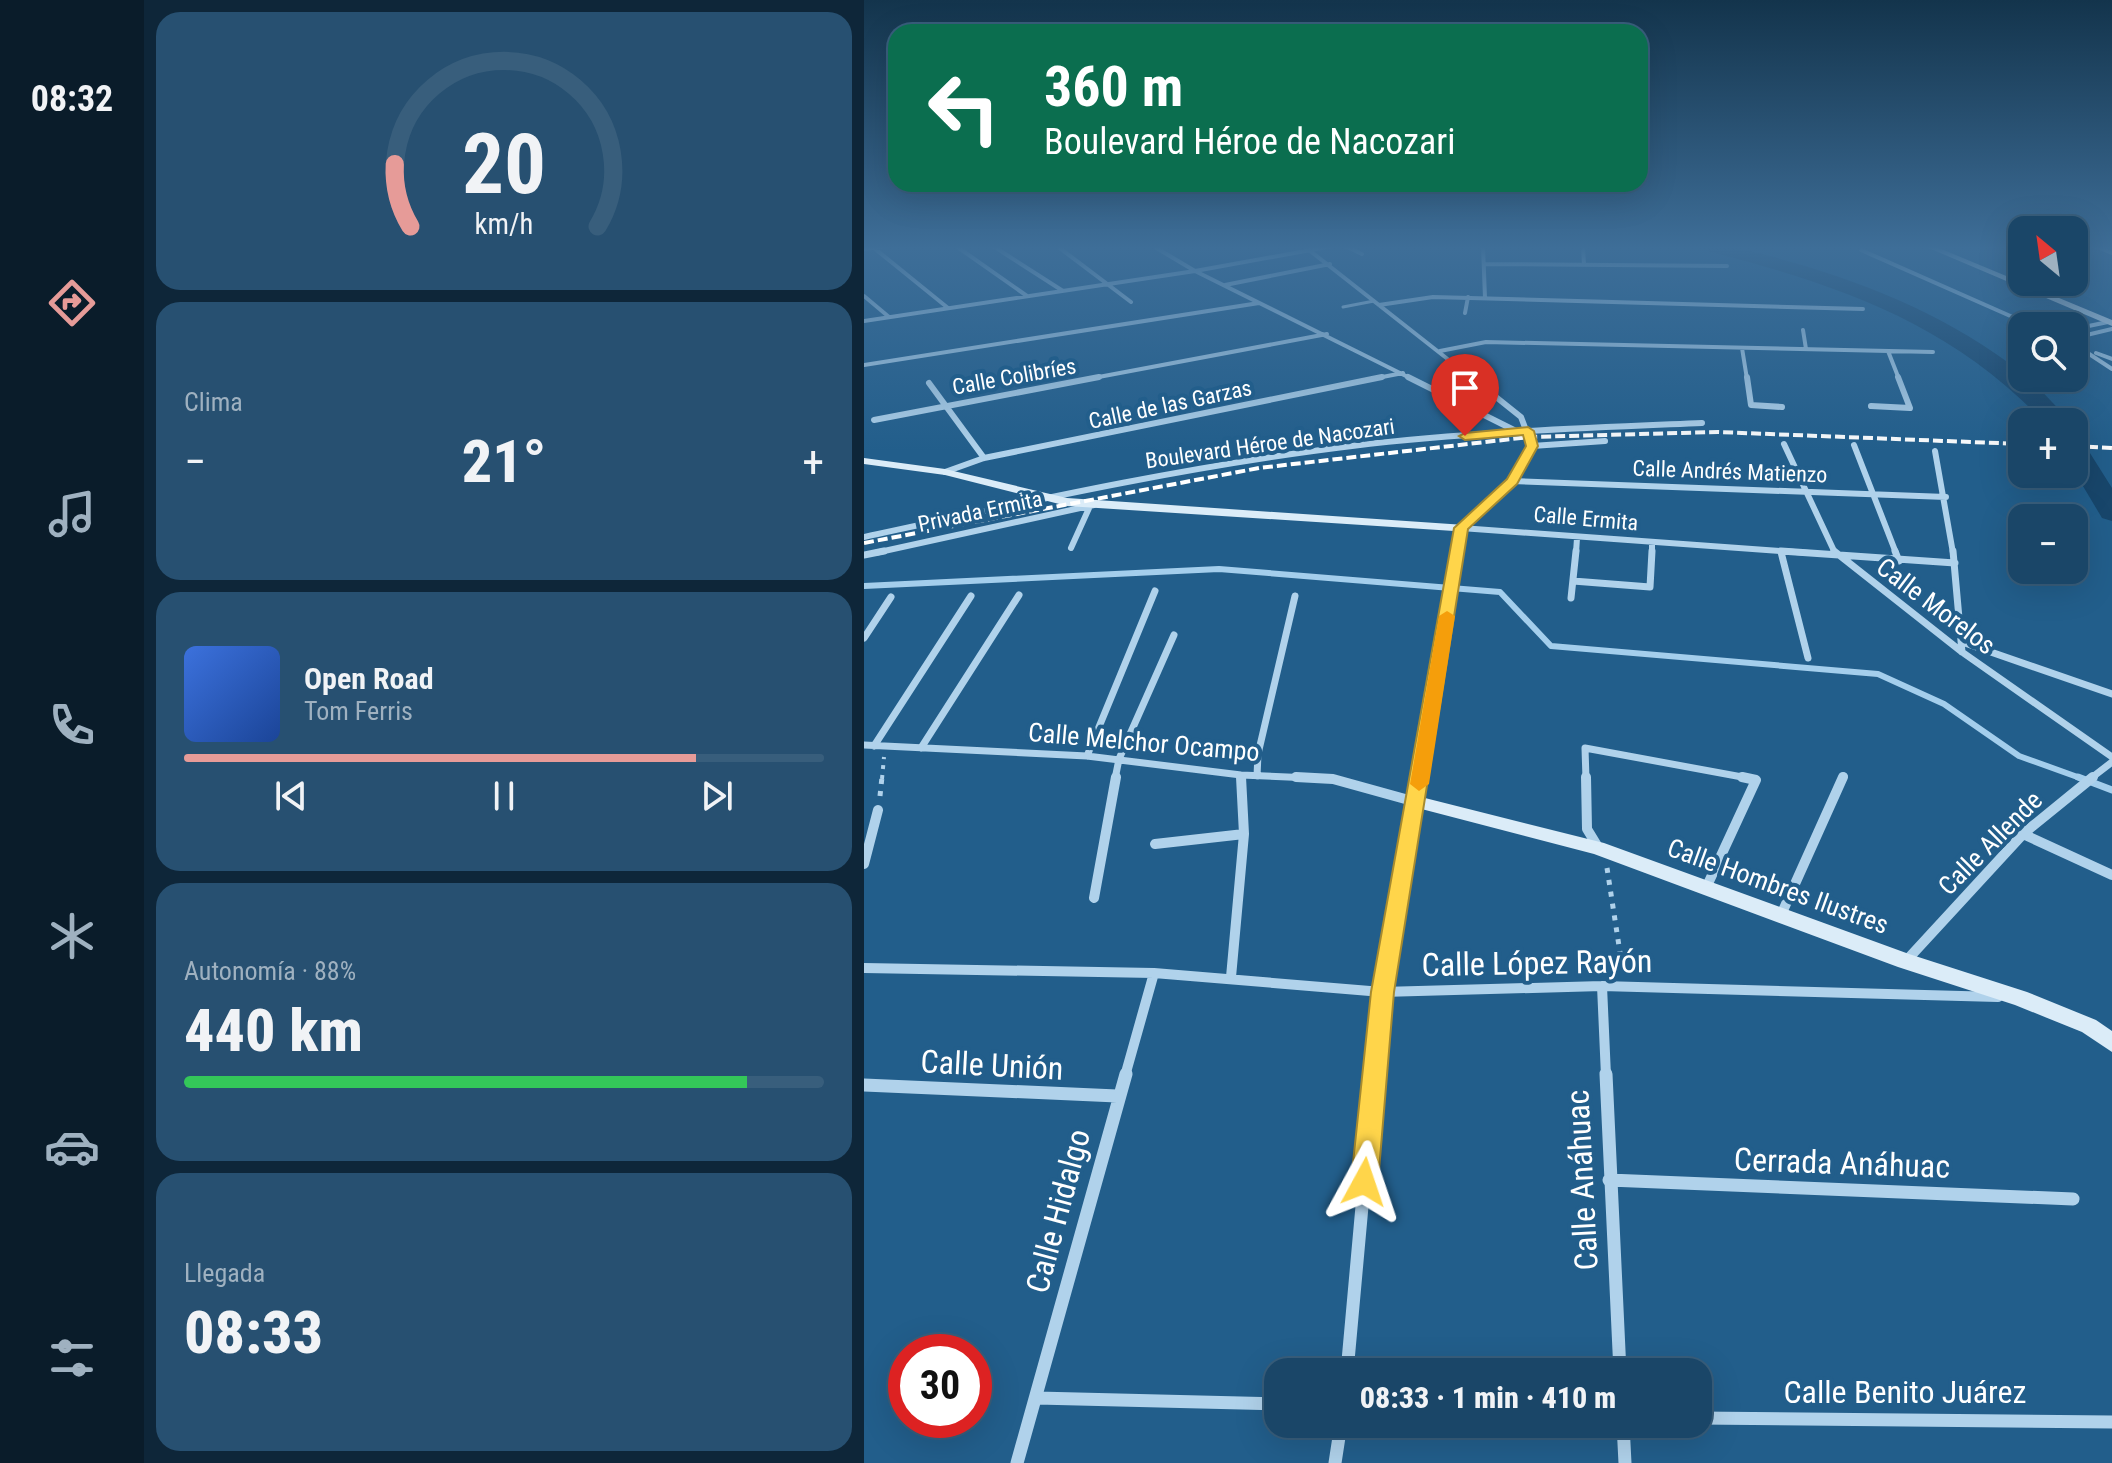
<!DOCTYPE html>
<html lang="es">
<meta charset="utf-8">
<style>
body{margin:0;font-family:"Roboto Condensed",sans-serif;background:#275071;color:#f1f3f6;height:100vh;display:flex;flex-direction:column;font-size:30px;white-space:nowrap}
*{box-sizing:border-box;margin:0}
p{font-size:26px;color:#9fb1c0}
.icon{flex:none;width:44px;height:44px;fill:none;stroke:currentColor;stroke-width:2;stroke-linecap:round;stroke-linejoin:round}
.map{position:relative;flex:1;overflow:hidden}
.panel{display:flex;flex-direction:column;gap:12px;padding:12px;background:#0e2639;width:720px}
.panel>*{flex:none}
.banner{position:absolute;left:24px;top:24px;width:760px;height:168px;border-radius:24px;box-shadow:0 8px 32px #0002,0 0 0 2px #385e7c;background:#0b6e4f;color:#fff;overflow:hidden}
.needle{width:52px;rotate:331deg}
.controls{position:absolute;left:1144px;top:216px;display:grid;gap:16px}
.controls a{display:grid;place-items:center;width:80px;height:80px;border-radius:16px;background:#1a4668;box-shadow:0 8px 32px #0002,0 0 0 2px #385e7c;font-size:40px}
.speed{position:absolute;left:24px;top:1334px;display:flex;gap:16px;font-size:40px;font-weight:700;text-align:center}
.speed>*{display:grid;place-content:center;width:104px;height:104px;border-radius:50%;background:#1a4668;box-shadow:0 8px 32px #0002,0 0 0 2px #385e7c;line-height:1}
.speed .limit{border:12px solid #d22;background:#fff;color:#111}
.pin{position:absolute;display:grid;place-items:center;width:68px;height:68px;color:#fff;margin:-82px -34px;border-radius:50% 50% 50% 0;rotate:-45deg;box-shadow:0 0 8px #0007}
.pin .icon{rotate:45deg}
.me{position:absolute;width:88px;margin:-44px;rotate:5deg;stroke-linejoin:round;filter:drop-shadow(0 0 6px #0008)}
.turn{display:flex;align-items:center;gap:28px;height:168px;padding:0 24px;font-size:36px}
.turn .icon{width:104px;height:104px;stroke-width:2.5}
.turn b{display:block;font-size:56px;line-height:68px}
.big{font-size:60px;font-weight:800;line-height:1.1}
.panel .tile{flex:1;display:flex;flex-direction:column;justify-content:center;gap:12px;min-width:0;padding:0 28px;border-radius:24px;background:#275071}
.panel .dial{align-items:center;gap:0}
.dial svg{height:208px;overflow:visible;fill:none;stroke:#385e7c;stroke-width:7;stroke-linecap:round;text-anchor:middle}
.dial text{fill:#f1f3f6;stroke:none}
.song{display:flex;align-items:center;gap:24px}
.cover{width:96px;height:96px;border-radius:12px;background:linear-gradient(135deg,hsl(220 70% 55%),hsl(220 70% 35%))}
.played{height:8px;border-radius:4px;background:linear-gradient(90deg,#e69b98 80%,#385e7c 80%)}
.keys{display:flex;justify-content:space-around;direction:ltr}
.heat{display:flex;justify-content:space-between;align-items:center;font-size:44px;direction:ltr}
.charge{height:12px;border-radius:6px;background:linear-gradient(90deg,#34c759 88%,#385e7c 0)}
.trip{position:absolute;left:400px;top:1358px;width:448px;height:80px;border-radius:24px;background:#1a4668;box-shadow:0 8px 32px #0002,0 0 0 2px #385e7c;font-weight:800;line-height:80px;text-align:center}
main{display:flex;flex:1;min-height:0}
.menu{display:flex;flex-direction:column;width:144px;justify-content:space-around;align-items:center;background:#0a1c2a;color:#9fb1c0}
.menu .icon{width:56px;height:56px}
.menu .selected{color:#e69b98}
.menu b{font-size:36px;color:#f1f3f6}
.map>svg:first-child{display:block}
</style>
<main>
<nav class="menu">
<b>08:32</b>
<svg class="icon selected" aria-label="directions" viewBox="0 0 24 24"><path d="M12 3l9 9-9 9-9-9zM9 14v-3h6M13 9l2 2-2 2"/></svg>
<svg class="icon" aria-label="music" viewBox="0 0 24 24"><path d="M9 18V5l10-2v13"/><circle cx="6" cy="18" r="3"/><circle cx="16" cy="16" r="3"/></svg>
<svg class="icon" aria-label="phone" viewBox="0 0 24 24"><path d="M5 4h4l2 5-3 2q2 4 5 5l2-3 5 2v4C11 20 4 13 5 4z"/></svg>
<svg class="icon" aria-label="climate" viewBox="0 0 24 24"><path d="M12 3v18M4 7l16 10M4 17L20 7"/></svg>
<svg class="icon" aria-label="car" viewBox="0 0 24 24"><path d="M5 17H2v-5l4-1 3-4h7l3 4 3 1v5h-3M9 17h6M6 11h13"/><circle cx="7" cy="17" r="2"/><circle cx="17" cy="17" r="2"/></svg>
<svg class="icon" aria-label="filters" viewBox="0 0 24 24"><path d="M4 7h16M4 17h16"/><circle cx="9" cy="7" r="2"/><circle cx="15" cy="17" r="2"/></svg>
</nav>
<section class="panel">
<div class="tile dial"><svg viewBox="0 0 100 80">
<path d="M14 69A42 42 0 1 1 86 69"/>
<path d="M14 69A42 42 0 0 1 8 45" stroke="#e69b98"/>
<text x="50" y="56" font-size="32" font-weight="700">20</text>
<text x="50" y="72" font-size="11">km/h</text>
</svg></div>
<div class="tile"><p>Clima</p>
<div class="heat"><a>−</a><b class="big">21°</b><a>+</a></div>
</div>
<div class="tile">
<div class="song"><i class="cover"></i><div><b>Open Road</b><p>Tom Ferris</p></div></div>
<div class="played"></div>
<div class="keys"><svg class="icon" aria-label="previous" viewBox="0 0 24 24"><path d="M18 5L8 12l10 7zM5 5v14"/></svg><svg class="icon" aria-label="pause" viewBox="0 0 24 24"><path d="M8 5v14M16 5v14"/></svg><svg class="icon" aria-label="next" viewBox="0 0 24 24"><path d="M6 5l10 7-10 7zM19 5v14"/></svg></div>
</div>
<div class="tile"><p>Autonomía · 88%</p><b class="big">440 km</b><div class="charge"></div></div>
<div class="tile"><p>Llegada</p><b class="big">08:33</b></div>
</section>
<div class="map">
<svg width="1248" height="1463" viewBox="0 0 1248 1463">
<rect width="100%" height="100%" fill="#225e8b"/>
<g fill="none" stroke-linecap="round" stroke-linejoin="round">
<path stroke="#a4ceec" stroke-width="6" d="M0 586 355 569 636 592 687 646 1014 674 1080 704 1155 756 1219 779"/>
<path stroke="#a4ceec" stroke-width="7" d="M1214 777 1248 790"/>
<path fill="#18466b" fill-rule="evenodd" d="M837 246C869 245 897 253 927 262 1011 286 1089 319 1158 373V378L1167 380 1207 422H1180C1084 321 971 284 840 250Z
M1210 440 1219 442 1248 488V521L1238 518 1210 471Z"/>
<path stroke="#b0d2eb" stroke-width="4" stroke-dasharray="4 6" stroke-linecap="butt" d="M18 779 20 757"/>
<path stroke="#b0d2eb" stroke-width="5" stroke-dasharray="5 7" stroke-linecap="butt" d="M16 796 18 777
M743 868 759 972"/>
<path stroke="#b0d2eb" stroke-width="3" d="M479 307 510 301"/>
<path stroke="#b0d2eb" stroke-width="4" d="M92 246 163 296
M129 246 199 291
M193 246 267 302
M289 246 331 271 548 379
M481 246 498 254
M619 246 621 298
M719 246 720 265
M1231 246 1248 253
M10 248 84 308
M0 249 22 246
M445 250 609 379
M997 250 1169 326
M621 264 863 266
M361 285 466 264
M0 296 25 317
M515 305 569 297 999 309
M601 313 604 297
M0 321 331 271 469 246
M1210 329 1244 322
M939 330 942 349
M1210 338 1248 329
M1210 344 1248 369
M878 348 883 379
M576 351 622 342 1069 352
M1024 351 1035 379
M1232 353 1248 359
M0 365 395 303
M224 379 463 334
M508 379 539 373"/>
<path stroke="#b0d2eb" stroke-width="6" d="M544 377 654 432
M883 377 887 405 918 407
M65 383 120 458
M1007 406 1046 408 1034 377
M10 420 235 377
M920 444 971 553
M990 445 1032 553
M668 446 741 441
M1071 451 1089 553
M81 472 120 458 518 377
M648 481 1082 497
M597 528 648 481 668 446 657 417 607 377
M597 528 945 553
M0 537C162 502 323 466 488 446 604 432 721 428 838 423
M207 548 226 506
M11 553 230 505
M712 553 713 538
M788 553V544"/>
<path stroke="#b0d2eb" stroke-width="7" d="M917 551 1091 563
M970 551 1098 652 1248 757
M1031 551 1035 561
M1089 551 1098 652
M917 552 944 658
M0 555 20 551
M709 581 786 587 788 551
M707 598 712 551
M0 638 27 597
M1098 642 1248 694
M0 745 223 756 377 775 470 779
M10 746 107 596
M57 748 155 595
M223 756 291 591
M377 775V779
M393 776 394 754 431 596
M251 779 255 759 310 635
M722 779 721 748 889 779
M978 779 980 776
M1226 779 1248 762"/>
<path stroke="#b0d2eb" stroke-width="10" d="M432 777 469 779 552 802 518 992 510 1076
M722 777 723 829 734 847
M1159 834 1248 875
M291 844 380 834
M0 864 14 810
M842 888 892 780 878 777
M230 898 252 777
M917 915 979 777
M1042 961 1159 834 1229 777
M0 968 290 973 518 992 738 986 1134 997
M367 977 380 834 377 777
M738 986 742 1076
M261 1076 290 973"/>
<path stroke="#b0d2eb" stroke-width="13" d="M742 1074 756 1372
M0 1085 253 1096
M745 1180 1209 1199
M483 1372 510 1074
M173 1398 414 1404
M834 1418 1248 1422
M759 1424 761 1463
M153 1463 262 1074
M471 1463 477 1424"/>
<path fill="#dbecf8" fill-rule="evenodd" d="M1060 246H1070L1248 320V326Z
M0 458 81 469 203 498 601 525 603 528 561 798 740 843 1045 954 1163 992 1232 1020 1248 1031V1052L1218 1032 1151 1005 1034 967 730 854 546 806 543 802 590 531 203 506 81 475 0 464Z"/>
<path stroke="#fff" stroke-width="4" stroke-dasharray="10 4" stroke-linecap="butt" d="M1210 446 1248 448
M0 543 395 468 665 437 854 432 1158 444"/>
</g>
<linearGradient id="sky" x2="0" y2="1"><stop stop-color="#13344c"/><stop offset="0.55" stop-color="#3e6e98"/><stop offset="1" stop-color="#3e6e98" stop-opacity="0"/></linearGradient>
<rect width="1248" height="451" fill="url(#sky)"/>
<path fill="#ffd54a" stroke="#a68a30" stroke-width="2" d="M664 427 670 431 674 446 653 484 604 529 530 992 514 1182 510 1192 500 1195 491 1192 487 1182 507 992 590 528 643 479 662 446 659 435 601 440 595 436 601 433Z"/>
<path fill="#f59e0b" d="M583 611 591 616 565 784 555 791 546 784 575 616Z"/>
<g text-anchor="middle" stroke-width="8" stroke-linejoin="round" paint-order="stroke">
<g font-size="22" fill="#fff" stroke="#225e8b">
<text transform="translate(150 376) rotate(-10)" y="8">Calle Colibríes</text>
<text transform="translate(306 404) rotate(-12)" y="8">Calle de las Garzas</text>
<text transform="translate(406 443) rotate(-8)" y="8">Boulevard Héroe de Nacozari</text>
<text transform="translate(866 471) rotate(2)" y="8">Calle Andrés Matienzo</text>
<text transform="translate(116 511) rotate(-12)" y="8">Privada Ermita</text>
<text transform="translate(722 518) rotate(5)" y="8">Calle Ermita</text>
</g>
<g font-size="26" fill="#fff" stroke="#225e8b">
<text transform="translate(1072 606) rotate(37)" y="9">Calle Morelos</text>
<text transform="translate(280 742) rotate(5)" y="9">Calle Melchor Ocampo</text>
<text transform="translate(1126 843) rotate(-45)" y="9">Calle Allende</text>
<text transform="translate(914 886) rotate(20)" y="9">Calle Hombres Ilustres</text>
</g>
<g font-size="32" fill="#fff" stroke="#225e8b">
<text transform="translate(673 963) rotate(-1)" y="11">Calle López Rayón</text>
<text transform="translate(128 1065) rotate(3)" y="11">Calle Unión</text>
<text transform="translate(978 1163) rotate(2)" y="11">Cerrada Anáhuac</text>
<text transform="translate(718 1180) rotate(-93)" y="11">Calle Anáhuac</text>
<text transform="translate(194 1211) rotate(-75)" y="11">Calle Hidalgo</text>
<text x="1041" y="1403">Calle Benito Juárez</text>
</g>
</g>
</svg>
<div class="controls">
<a><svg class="needle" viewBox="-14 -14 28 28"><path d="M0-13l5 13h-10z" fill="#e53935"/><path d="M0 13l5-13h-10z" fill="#9fb1c0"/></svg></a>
<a><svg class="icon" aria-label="search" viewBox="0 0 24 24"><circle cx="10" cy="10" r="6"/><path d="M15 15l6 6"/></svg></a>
<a>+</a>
<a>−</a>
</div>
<div class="speed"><div class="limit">30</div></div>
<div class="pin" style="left:601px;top:436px;background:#d93025"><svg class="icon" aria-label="arrive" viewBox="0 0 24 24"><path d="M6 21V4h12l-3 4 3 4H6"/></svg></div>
<svg class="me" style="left:500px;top:1182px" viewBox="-20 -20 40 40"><path d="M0-17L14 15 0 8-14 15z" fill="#ffd54a" stroke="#fff" stroke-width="4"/></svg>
<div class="trip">08:33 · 1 min · 410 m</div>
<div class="banner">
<div class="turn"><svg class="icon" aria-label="left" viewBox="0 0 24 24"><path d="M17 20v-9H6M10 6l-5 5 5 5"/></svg><div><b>360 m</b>Boulevard Héroe de Nacozari</div></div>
</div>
</div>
</main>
